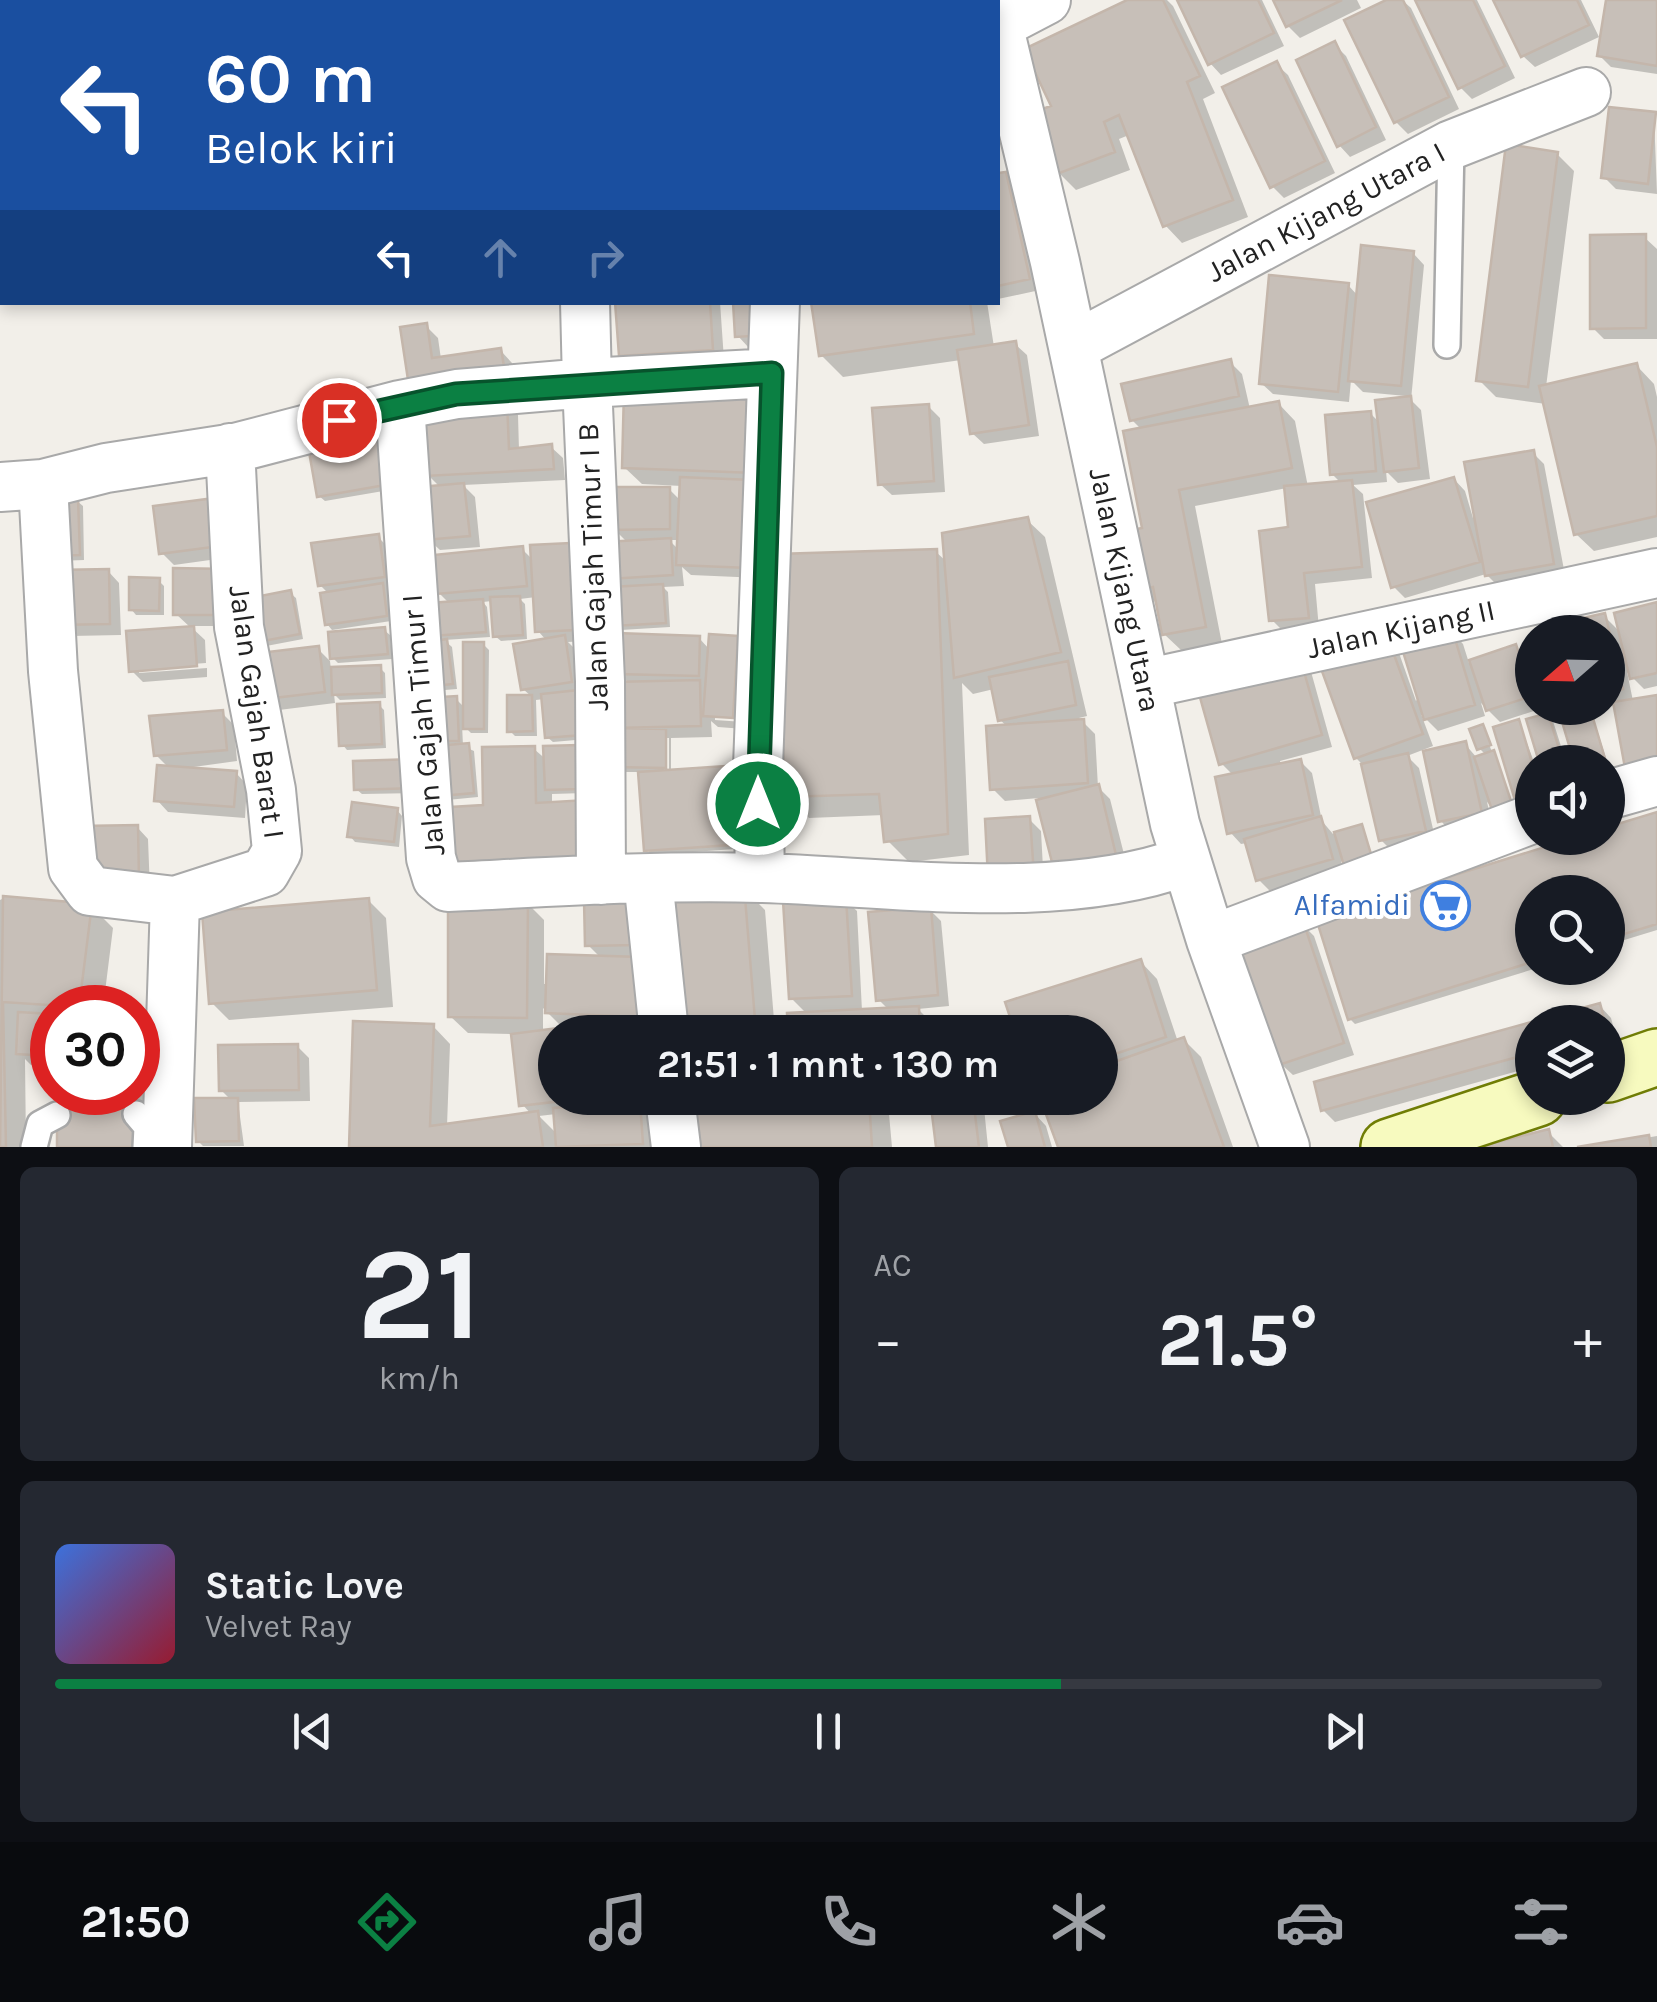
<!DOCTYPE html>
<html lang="id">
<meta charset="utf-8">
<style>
body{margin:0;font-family:Karla,sans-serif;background:#242831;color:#f1f3f6;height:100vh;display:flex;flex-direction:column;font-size:38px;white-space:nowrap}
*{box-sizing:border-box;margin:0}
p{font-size:32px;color:#9ea1a6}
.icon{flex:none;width:55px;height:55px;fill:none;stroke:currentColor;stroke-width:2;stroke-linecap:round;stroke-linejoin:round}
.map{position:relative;height:1147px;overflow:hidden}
.details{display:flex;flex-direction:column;gap:20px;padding:20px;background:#0d0f14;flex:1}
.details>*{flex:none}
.hud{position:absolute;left:0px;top:0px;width:1000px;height:305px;box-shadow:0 5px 15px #0003;background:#1a4fa0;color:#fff;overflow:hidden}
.needle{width:65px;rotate:250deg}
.fabs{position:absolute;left:1515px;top:615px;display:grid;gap:20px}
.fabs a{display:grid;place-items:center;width:110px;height:110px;border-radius:50%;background:#171b24;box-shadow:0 5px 15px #0003;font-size:50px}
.speed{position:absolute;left:30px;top:985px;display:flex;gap:20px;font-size:50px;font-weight:700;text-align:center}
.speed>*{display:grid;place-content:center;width:130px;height:130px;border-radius:50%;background:#171b24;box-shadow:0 5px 15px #0003;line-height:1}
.speed .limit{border:15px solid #d22;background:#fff;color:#111}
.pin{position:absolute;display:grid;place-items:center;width:85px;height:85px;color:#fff;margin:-42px;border:5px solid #fff;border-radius:50%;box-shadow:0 2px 10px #0007}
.me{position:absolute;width:110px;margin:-55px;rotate:0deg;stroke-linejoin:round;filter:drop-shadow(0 0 8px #0008)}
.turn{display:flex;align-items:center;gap:35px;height:210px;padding:0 40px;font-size:45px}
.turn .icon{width:130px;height:130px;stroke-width:2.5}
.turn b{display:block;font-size:70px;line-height:85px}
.lanes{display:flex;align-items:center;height:95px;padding:0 40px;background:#0003;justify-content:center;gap:50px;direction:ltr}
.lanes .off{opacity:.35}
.big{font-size:75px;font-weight:700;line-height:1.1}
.details .card{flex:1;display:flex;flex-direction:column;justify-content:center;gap:15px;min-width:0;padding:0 35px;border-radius:15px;background:#242831}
.details .dial{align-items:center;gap:0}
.dial b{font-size:130px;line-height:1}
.song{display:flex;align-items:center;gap:30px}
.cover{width:120px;height:120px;border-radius:15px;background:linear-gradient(135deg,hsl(220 70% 55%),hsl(350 70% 35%))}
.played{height:10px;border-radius:5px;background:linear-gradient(90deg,#0b8043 65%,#363941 65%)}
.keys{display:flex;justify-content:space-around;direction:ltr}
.heat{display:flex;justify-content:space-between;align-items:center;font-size:55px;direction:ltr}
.details .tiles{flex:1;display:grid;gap:20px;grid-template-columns:1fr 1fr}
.card:last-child{grid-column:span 2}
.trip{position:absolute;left:538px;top:1015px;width:580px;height:100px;border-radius:50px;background:#171b24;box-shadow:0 5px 15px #0003;font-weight:700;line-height:100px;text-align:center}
.dock{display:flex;height:160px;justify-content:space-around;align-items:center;background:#090b0e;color:#9ea1a6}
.dock .icon{width:70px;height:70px}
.dock .active{color:#0b8043}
.dock b{font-size:45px;color:#f1f3f6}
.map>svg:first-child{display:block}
</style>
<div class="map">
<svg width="1657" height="1147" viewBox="0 0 1657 1147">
<rect width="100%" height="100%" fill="#f2efe9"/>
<path fill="#ffffe5" d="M0 0H424V2H2L0 182Z"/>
<path fill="#0003" fill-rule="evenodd" d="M1133 0H1167L1173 6 1215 93 1203 99 1248 217 1182 243 1165 225 1129 135 1119 139 1130 170 1076 190 1059 173 1055 107Z
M1180 0H1262L1284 46 1221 75 1210 63Z
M1276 0H1357L1361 8 1300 38 1288 26Z
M1391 0H1402L1411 8 1459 109 1408 134 1396 122Z
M1418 0H1477L1515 78 1472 99 1460 87Z
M1496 0H1581L1599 37 1535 67 1523 56Z
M1609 0H1657V74L1611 67 1599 55Z
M1334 44 1346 56 1386 140 1350 157 1339 145Z
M1276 64 1288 75 1335 173 1284 198 1272 186Z
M1654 114 1657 194 1616 189 1604 177Z
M1557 154 1574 171 1546 387 1637 366 1654 384 1657 397V537L1594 551 1576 534 1546 404 1496 397 1479 380Z
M1006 174 1017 186 1040 290 998 299V176Z
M1644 237 1657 249V339H1604L1593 328Z
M1413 253 1424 265 1411 400 1421 410 1430 479 1398 483 1386 471 1387 482 1353 485 1363 494 1372 578 1315 584 1319 629 1284 632 1272 620 1291 530 1287 488 1195 506 1222 644 1182 651 1164 634 1159 606 1142 589V430L1132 420 1230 362 1242 374 1250 409 1278 403 1295 421 1308 487 1342 484 1332 474 1370 413 1381 424 1406 396 1363 392 1351 380 1349 402 1273 394 1261 383 1348 285 1359 297Z
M617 302H720L724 360 633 367 621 355Z
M736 302 779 346 749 348 738 336Z
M814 302H987L994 347 1015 344 1027 355 1039 436 984 444 972 433 961 360 843 377 821 355Z
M426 326 438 338 441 359 501 351 512 363 516 390 424 403Z
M756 396 760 578 691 575 682 567 684 586 663 587 668 592 670 627 621 630 622 589 611 578 628 543 614 529 669 489 682 502V486L642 484 624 467ZM669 540H680L679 550Z
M506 403 518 415 519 450 551 447 563 458 565 480 463 485 475 497 480 547 440 550 428 539 440 487 428 475Z
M928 406 940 418 945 492 892 495 880 484Z
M377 419 395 489 325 501 319 496Z
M1533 453 1544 464 1565 575 1499 587 1486 574 1405 598 1393 586 1454 479 1465 491 1473 518 1477 517Z
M77 501 83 506 84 560 58 561Z
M233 512 239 556 174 565 162 553Z
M1027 520 1045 537 1087 716 1079 718 1095 734 1098 787 1110 799 1127 866 1056 869 1039 798 1005 801 993 789 1008 727 1000 720 994 689 973 694 962 683 969 855 909 862 887 840 884 815 809 818 787 796 936 552 947 562Z
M378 537 390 549 395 588 387 589 391 621 332 630 327 624 329 594 320 585Z
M569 545 581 557 586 641 568 642 576 650 587 739 553 742 547 737 544 699 536 700 537 736H515L510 731 532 697 523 689 547 641 538 631 536 597 520 599 525 604 527 639 501 641 495 636 492 601 483 602 487 607 490 637 444 640 452 647 457 689 433 691 423 645 450 604 439 593 522 549 533 560Z
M108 571 119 583 121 635 71 636 59 624Z
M176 571 238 626H190L205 640 206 663 139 668V673L207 668V677L143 682 132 671 191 628 176 614Z
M159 581 164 586V615H136L131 609Z
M290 593 296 598 303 639 261 647Z
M1657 605V686L1644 689 1627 672 1633 701 1657 697 1608 707V632L1543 630 1604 616 1621 633Z
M384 630 390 635 392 659 338 663 333 658Z
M1452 632 1463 644 1469 663 1516 647 1527 659 1532 675V708H1543L1500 722 1481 703 1485 716 1438 731 1421 714 1433 746 1407 756 1419 768 1436 842 1393 852 1381 840 1364 766 1356 758 1322 665 1399 653 1416 701Z
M699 638 710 650 737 638 749 650 745 717 715 714V720L744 722V729L718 727 711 721 712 737 671 738V772L724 769 729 774 735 849 652 855 647 849 641 772H621L616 766 630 684 618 673ZM664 738H669V781H664Z
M483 644 489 650 488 733H471L462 724 463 746 474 751 478 797 437 801 432 796 456 699 466 709Z
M318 649 330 661 331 670 380 668 385 673 386 698 340 700 334 694 335 703 279 710 267 698Z
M1310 668 1332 747 1280 761 1281 765 1300 761 1312 773 1322 821 1333 834 1361 826 1377 866 1353 873 1341 861 1343 870 1270 891 1258 879 1247 843 1241 844 1230 832 1234 776 1221 763 1199 685Z
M379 705 384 710 386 748 347 750 342 744Z
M1564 708H1605L1591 711 1613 780 1608 781V762H1576L1563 716 1571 714Z
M222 713 234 725 237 761 179 769 236 773 247 785 245 818 168 812 157 800 169 768 156 755Z
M1548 716 1553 721 1566 762H1542L1529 721Z
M1519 722 1534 762 1532 798 1522 801 1516 796Z
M1482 727 1515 809 1499 814 1487 802 1492 824 1452 833 1441 821 1465 744 1477 758 1486 755 1479 748Z
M534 749 585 793 552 794V804L485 808Z
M356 763 420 793 362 794 356 789Z
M397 810 402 816 399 847 355 842 350 836Z
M1657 814V930L1608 945V892H1532V968H1537L1355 1024 1350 1019 1320 919 1583 838H1608V830Z
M1029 819 1041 831 1044 887 988 822Z
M137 827 148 839 150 891 86 881Z
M743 888 765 910 775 1032H683Z
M4 898 91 906 113 928 103 1008H52V1066L31 1065 25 1059 26 1147H0V900Z
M368 900 386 918 393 1007 229 1020 212 1003Z
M845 900 857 911 862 1011 889 1010 878 999 930 910 941 921 949 1006 918 1009 929 1020 930 1032H790L789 1015 807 1014 791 998Z
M633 901 649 1027H634L635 1032H587L607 1026 559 1024 543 1008V1032L581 1028 586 1032H555V1098H600L601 1106 639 1103 651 1115 653 1147H351L433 1026 450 1044 447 1126 531 1114 522 1104 513 1034 468 1033 450 1016 527 903 544 920V984H548L601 958 588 945ZM556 1114 557 1134 539 1116Z
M1302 924 1314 936 1354 1055 1293 1075 1281 1064Z
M1140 961 1157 979 1178 1042 1184 1040 1201 1057 1233 1147H1060L1043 1098H1100V1032H1018L1008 1004Z
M1600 1006 1611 1018 1618 1044 1608 1047V1022H1540Z
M138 1020H150L161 1071 138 1070Z
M1532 1024V1067L1335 1122 1323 1110 1317 1084Z
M297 1046 309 1058 310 1101 238 1102 244 1146H203L198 1141 231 1100 221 1090Z
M138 1073 152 1087V1147L60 1092H138Z
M688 1098H873L889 1114 892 1147H692Z
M932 1098H983L988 1147H938Z
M1035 1114 1046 1126 1052 1147H1010Z
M1548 1132 1563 1147H1488Z
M1657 1136V1147H1592Z"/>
<path fill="#c7bfb8" stroke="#c4b6ab" stroke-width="2.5" d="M1127 0H1163L1200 76 1187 82 1233 200 1163 227 1119 115 1104 122 1115 152 1057 174 1033 112 1051 106 1024 49Z
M1177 0H1258L1274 33 1208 65Z
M1273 0H1342L1286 27Z
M1386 0H1403L1449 97 1394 123 1344 20Z
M1415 0H1473L1505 66 1458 89Z
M1493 0H1577L1589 25 1521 57Z
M1606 0H1657V66L1597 56Z
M1335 41 1376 127 1337 147 1296 60Z
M1277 61 1325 161 1270 188 1222 87Z
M2 71V156L0 157V72Z
M1609 107 1656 112 1648 184 1601 178Z
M1506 144 1558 152 1528 387 1476 381Z
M1006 172 1030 279 998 286V173Z
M1646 234V328L1590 329V235Z
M1361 245 1414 251 1401 386 1348 381Z
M1269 275 1349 283 1338 392 1259 384Z
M615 302H710L713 350 619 356Z
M733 302H766L768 335 735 337Z
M811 302H970L974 334 819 356Z
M427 323 432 358 501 348 506 379 410 393 400 327Z
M1016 341 1029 425 970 434 957 350Z
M1231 359 1239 396 1130 421 1121 384Z
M1637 363 1657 447V516L1574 535 1539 386Z
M624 389 757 393 755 473 622 468Z
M1411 396 1419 468 1384 472 1375 400Z
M507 401 509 449 552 444 554 469 425 476 421 405Z
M1279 401 1292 468 1179 490 1206 627 1162 635 1153 587 1140 590 1127 531 1142 528 1123 431Z
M929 404 934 481 878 485 872 408Z
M1371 411 1376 471 1330 475 1325 415Z
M378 416 391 484 317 497 305 429Z
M1534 450 1554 564 1485 576 1464 462Z
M680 477 752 480 749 568 676 565Z
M1454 477 1480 562 1391 588 1366 502Z
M1352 480 1362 567 1304 573 1309 618 1269 621 1259 531 1288 527 1284 486Z
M464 483 470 536 425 540 420 487Z
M611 487H670V529L612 530Z
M222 497 228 545 159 554 153 506Z
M78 498 80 555 50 556 48 500Z
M1028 517 1061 652 954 678 942 533Z
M379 534 385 577 318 586 311 543Z
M671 538 673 575 609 579 606 542Z
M570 543 576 630 535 632 530 545Z
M523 546 527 586 436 594 433 555Z
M937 549 948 834 884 842 879 794 785 797 777 554Z
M173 568 228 569 227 615H173Z
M109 569 110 624 56 625 55 570Z
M129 577 160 578 159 611 129 610Z
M383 583 387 616 325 625 320 593Z
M663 584 666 623 613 626 611 587Z
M291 590 300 634 253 643 245 599Z
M520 596 523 635 493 637 490 597Z
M483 599 486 632 418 637 416 604Z
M1657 602V673L1630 679 1614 613Z
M1605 613 1623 689 1608 693V632H1541L1540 628Z
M194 626 197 666 129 672 126 631Z
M385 627 388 654 330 659 328 632Z
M1452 629 1475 705 1424 720 1401 645Z
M617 633 700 636 699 676 616 674Z
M709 634 738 636 733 718 703 716Z
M565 635 572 682 521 690 513 644Z
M1388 638 1423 734 1354 759 1319 663Z
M447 639 453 684 425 687 420 643Z
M463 642H484V729H463Z
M1516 644 1532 696 1486 711 1469 660Z
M319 646 325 692 265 699 259 653Z
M1299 654 1322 735 1219 765 1196 683Z
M1068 661 1076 705 998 721 989 677Z
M381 665 382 693 332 695 331 667Z
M700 680 701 726 614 728 613 682Z
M579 690 583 735 545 738 541 694Z
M507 695H532L533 731 507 732Z
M1657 695V763L1625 768 1613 702Z
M457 696 459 741H425L423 698Z
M380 702 382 744 339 746 337 704Z
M1590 708 1606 762H1574L1560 715Z
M223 710 227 750 154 756 149 716Z
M1548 713 1563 762H1539L1526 719Z
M1084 719 1088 783 990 790 986 726Z
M1519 719 1532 763V792L1514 797 1493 727Z
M1483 724 1491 745 1477 750 1469 729Z
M614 728 666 729V768L613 767Z
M1466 741 1482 813 1438 822 1423 751Z
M469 743 474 793 429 797 425 747Z
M579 745 581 789 545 790 543 746Z
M535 746 536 803 587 800 591 868 437 876 434 808 483 805 482 747Z
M1494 750 1512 804 1492 810 1474 757Z
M1408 753 1426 831 1379 841 1361 764Z
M415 759 416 788 354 790 353 761Z
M1301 759 1313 815 1227 834 1215 777Z
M157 765 237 771 234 807 154 801Z
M725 766 731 845 644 851 638 772Z
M1099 784 1116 855 1054 870 1036 800Z
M352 802 398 808 394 842 347 837Z
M1657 812V924L1608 939V892H1532V962L1348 1020 1316 918 1574 838H1608V827Z
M1030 816 1034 876 988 878 985 819Z
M1321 816 1333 859 1256 881 1244 839Z
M1362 824 1373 861 1345 869 1334 832Z
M138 825 139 880 83 882 81 826Z
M744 885 756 1032H680L669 891Z
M3 896 92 904 79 1007 3 1002 6 1147H0Z
M846 897 852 996 789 999 783 901Z
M369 898 377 990 209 1004 202 912Z
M634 898 636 945 585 946 584 900Z
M448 899 528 900 527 1018 448 1017Z
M931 907 938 995 876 1001 868 912Z
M1303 921 1344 1043 1279 1065 1238 943Z
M547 954 640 957 638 1017 545 1013Z
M1141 959 1166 1037 1100 1059V1032H1015L1005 1002Z
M1600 1003 1605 1022H1532V1053L1321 1111 1314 1082Z
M919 1006 920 1032H788L787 1013Z
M18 1012 52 1014V1056L16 1054Z
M138 1017 151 1018 150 1060H138Z
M629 1018 633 1032H587L586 1030Z
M353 1021 434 1024 430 1126 538 1111 543 1147H349Z
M582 1025 583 1032H555V1098H588L519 1106 511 1034Z
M1184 1037 1224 1147H1058L1040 1098H1100V1067Z
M298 1044 299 1090 219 1091 218 1045Z
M57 1092H136V1147H57Z
M194 1098H238L239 1141 196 1142Z
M686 1098H869L872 1147H690Z
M930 1098H973L979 1147H936Z
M640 1101 643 1144 556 1147 553 1108Z
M1035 1111 1045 1147H1008L1000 1121Z
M1549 1129 1553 1147H1478Z
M1649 1135 1651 1147H1577Z"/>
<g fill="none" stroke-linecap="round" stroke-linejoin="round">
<defs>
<path id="lane" d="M1447 345 1451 145
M136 1114 147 1127 146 1147
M34 1147 40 1124 57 1115"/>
<path id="street" d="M998 24 1055 262 1175 824 1211 940 1285 1147
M998 25 1046 0
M585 302 587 383 772 373
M1073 347 1451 145 1586 92
M400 405 457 394 587 383 600 681 601 880
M43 484 53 671 73 868 90 891 175 901
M0 487 43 484 106 468 235 448 400 405 431 858 437 878 448 887C552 882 657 875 761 878 894 882 1060 907 1186 861
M1145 684 1657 573
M1608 795 1657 781
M760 878 758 767 775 302
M648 879 664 1032
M1211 940 1532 819
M670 1098 676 1147
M167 1147 175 901 265 872 277 851 271 790 239 627 230 448"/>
<path id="secondary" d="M1608 1074 1657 1057
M1389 1147 1538 1098"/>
</defs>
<use href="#lane" stroke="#a9a9a9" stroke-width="30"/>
<use href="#street" stroke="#a9a9a9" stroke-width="52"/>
<use href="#secondary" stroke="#707d05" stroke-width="60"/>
<use href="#lane" stroke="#fff" stroke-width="25"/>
<use href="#street" stroke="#fff" stroke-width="48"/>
<use href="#secondary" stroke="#f7fabf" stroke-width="55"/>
</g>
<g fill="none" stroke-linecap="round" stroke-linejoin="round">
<defs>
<path id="route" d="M339 420 456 394 772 373 758 804"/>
</defs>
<use href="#route" stroke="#07532c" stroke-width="25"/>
<use href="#route" stroke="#0b8043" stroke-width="18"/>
</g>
<defs>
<symbol id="supermarket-ring" viewBox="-11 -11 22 22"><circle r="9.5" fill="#fff" stroke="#3f7fe0" stroke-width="1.5"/><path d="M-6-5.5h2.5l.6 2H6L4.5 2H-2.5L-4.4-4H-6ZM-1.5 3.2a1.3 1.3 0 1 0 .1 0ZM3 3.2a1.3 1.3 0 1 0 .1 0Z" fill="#3f7fe0"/></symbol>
</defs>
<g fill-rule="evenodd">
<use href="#supermarket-ring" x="1418" y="878" width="55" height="55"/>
</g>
<g text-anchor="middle" stroke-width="8" stroke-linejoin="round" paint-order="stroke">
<g font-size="30" fill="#222" stroke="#fff">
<text transform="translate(1326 212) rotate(-28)" y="10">Jalan Kijang Utara I</text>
<text transform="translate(593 567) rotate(-92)" y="10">Jalan Gajah Timur I B</text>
<text transform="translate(1125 590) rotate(78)" y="10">Jalan Kijang Utara</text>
<text transform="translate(1401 629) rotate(-12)" y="10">Jalan Kijang II</text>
<text transform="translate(257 712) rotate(82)" y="10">Jalan Gajah Barat I</text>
<text transform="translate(423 725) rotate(-95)" y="10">Jalan Gajah Timur I</text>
</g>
<g font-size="30" fill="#366cbe" stroke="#fff" text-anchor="end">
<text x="1410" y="915">Alfamidi</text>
</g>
</g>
</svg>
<div class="fabs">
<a><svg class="needle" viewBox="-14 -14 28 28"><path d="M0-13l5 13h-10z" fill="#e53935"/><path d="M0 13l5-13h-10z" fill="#9ea1a6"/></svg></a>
<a><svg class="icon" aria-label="sound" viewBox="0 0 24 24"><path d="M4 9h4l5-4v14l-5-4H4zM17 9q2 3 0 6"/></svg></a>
<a><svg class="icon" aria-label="search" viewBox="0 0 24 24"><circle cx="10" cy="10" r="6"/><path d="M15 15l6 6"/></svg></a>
<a><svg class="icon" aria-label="layers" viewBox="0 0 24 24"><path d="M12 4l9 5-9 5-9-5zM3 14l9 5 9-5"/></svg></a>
</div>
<div class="speed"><div class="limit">30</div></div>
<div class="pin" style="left:339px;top:420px;background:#d93025"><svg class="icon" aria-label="arrive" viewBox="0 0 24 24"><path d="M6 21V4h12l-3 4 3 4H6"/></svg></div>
<svg class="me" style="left:758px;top:804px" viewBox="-20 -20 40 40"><circle r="17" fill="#0b8043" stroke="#fff" stroke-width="3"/><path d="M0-11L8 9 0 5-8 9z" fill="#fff"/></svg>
<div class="trip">21:51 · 1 mnt · 130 m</div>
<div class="hud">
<div class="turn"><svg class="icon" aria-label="left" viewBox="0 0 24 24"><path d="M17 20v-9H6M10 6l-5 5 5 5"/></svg><div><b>60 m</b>Belok kiri</div></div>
<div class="lanes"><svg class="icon" aria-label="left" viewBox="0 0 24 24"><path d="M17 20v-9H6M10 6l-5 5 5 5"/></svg><svg class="icon off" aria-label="ahead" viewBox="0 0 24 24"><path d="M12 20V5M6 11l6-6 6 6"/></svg><svg class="icon off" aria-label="right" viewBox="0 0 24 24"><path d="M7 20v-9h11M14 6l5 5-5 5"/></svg></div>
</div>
</div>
<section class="details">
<div class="tiles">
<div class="card dial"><b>21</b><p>km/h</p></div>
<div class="card"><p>AC</p>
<div class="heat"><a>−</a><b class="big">21.5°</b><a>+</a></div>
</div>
<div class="card">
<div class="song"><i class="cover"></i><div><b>Static Love</b><p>Velvet Ray</p></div></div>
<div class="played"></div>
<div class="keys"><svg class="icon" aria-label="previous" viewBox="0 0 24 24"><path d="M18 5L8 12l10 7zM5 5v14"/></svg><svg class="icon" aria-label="pause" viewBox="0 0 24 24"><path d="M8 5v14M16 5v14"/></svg><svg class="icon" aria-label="next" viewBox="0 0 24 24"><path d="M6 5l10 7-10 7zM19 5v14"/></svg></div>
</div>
</div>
</section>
<nav class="dock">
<b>21:50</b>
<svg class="icon active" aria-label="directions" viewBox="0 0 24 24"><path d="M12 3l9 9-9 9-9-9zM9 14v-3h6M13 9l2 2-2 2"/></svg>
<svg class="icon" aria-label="music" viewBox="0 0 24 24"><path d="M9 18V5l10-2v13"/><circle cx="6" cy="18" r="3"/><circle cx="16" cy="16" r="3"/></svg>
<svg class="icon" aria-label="phone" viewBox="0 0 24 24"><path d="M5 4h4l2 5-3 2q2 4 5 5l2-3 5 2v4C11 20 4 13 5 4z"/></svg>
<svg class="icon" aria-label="climate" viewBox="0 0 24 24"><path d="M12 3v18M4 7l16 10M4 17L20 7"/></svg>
<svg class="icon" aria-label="car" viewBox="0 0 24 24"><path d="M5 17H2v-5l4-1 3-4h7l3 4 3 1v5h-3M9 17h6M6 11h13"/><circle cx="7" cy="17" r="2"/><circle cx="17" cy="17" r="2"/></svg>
<svg class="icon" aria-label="filters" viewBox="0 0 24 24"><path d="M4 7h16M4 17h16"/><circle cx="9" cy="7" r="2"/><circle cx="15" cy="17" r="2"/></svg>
</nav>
